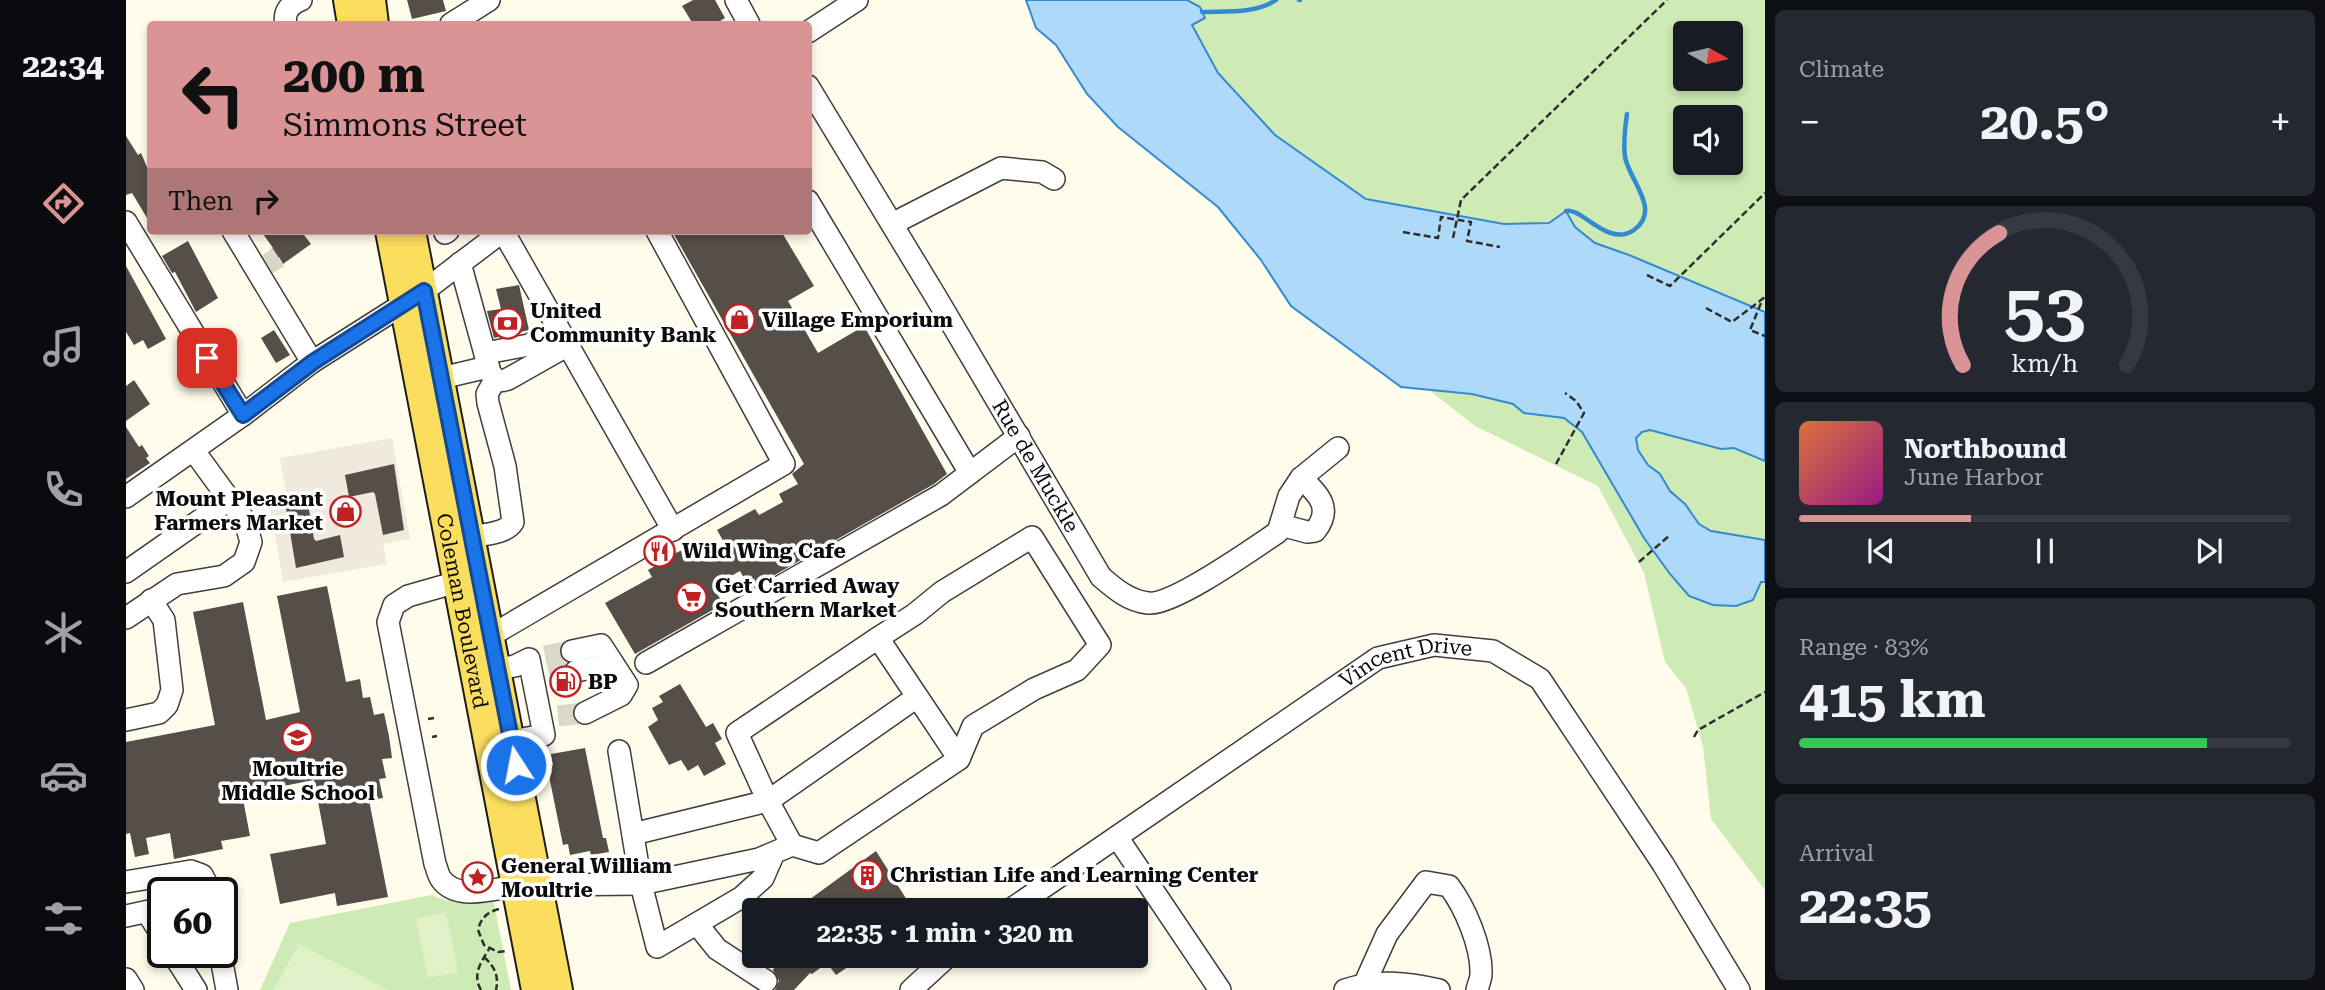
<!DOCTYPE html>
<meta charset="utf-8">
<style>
body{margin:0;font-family:"Roboto Serif",serif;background:#242831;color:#f1f3f6;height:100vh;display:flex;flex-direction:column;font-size:26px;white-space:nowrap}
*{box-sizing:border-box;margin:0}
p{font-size:23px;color:#9ea1a6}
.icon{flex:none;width:38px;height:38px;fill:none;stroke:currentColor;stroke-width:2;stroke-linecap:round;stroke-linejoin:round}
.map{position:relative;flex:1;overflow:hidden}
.drawer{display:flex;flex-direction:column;gap:10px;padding:10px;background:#0d0f14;width:560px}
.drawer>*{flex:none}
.hud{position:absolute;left:21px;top:21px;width:665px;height:214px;border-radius:7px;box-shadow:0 4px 10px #0003;background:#db9496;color:#111;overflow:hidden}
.needle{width:46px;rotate:98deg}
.buttons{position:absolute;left:1547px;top:21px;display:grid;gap:14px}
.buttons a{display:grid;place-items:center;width:70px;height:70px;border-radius:7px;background:#171b24;box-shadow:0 4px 10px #0003;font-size:35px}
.speed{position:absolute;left:21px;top:877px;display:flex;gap:14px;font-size:35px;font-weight:700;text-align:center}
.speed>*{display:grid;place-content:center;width:91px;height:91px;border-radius:50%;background:#171b24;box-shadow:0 4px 10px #0003;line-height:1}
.speed .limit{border:4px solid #111;border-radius:10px;background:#fff;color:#111}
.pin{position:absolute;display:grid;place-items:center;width:60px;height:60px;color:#fff;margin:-30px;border-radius:14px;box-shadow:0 4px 10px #0006}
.me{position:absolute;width:77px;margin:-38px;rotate:349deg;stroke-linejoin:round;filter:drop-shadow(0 0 5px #0008)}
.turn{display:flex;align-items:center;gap:24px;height:147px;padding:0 21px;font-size:32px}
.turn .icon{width:91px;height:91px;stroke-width:2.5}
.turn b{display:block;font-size:49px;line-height:60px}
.then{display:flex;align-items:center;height:66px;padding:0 21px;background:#0003;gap:14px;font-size:26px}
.big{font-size:52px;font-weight:700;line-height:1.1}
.drawer .widget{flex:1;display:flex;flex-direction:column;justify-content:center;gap:10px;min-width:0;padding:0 24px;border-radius:10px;background:#242831}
.drawer .dial{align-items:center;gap:0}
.dial svg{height:182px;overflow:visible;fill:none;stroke:#363941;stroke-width:7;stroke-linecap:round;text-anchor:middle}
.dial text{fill:#f1f3f6;stroke:none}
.song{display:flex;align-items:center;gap:21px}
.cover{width:84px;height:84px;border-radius:10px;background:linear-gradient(135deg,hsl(20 70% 55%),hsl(310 70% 35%))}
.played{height:7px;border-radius:4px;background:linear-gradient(90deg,#db9496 35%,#363941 35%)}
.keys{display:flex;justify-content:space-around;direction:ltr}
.heat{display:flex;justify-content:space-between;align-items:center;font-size:38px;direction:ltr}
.charge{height:10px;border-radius:5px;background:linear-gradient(90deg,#34c759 83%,#363941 0)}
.trip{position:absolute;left:616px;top:898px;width:406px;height:70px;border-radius:7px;background:#171b24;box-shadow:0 4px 10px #0003;font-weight:700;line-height:70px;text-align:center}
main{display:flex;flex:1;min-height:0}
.menu{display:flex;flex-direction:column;width:126px;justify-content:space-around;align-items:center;background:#090b0e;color:#9ea1a6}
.menu .icon{width:49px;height:49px}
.menu .current{color:#db9496}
.menu b{font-size:32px;color:#f1f3f6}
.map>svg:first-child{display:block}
</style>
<main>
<nav class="menu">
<b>22:34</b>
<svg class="icon current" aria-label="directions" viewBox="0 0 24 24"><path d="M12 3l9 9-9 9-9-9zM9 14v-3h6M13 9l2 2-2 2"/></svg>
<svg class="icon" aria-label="music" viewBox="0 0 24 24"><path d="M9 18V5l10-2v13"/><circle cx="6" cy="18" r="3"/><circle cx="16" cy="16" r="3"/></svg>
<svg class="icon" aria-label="phone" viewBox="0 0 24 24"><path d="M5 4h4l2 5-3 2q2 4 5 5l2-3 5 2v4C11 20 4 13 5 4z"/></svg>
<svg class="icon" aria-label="climate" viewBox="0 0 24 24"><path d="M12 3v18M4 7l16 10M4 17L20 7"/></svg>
<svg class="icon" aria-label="car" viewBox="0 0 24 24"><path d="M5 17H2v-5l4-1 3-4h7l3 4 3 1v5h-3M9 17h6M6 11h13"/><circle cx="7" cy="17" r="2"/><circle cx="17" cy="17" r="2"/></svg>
<svg class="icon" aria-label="filters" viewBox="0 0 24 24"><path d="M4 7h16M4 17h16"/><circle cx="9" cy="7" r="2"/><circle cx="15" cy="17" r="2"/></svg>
</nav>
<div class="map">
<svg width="1639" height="990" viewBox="0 0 1639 990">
<rect width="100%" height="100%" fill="#fffcec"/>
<path fill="#ceeab5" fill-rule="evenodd" d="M1061 0H1639V312L1503 255 1469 243 1449 227 1443 213 1423 223 1378 224 1241 199 1149 135 1092 73 1065 24ZM1559 33H1605V79H1559ZM1559 117H1605V163H1559Z
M1303 390 1346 394 1387 404 1398 413 1437 418 1456 432 1518 538 1544 574 1563 596 1639 582V890L1585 819 1577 747 1560 688 1539 662 1518 573 1472 486 1349 426Z
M1524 430 1595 449 1608 448 1639 461V540L1585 531 1573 524 1559 504 1544 491 1534 474 1522 465 1512 450 1510 438 1516 431Z
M305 895 322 901V895L367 898 385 990H134L164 923Z"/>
<path fill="#e0f1c7" d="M320 912 332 972 302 978 290 918Z
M173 944 262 990H147Z"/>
<path fill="#efeadb" d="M266 438 284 539 257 544 261 564 157 582 143 501 161 497 154 458Z"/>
<path fill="#afd9f8" stroke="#348ad1" stroke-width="2" d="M900 0H1061L1074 7 1079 18 1066 25 1092 73 1149 135 1240 199 1378 224 1423 223 1440 211 1449 227 1469 243 1503 255 1639 312V461L1608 448 1595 449 1524 430 1516 432 1510 438 1512 450 1522 465 1534 474 1544 491 1559 504 1573 524 1585 531 1639 540V582H1635L1627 600 1610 606 1587 605 1563 596 1544 574 1518 538 1456 432 1438 418 1398 413 1387 404 1346 394 1275 387 1165 306 1135 260 1092 207 992 127 961 94 930 45 910 28Z"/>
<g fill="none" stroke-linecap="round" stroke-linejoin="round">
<path stroke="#348ad1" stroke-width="4.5" d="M1173 0H1174
M1076 12C1101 11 1129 14 1150 0
M1440 211C1456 207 1482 248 1508 230 1536 210 1503 180 1499 157 1497 142 1499 128 1501 114"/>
</g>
<path fill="#554e49" d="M281 0H317L320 11 286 19Z
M567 0H589L599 18 589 24H567L556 6Z
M0 136 12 155 15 153 24 174V223L6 193 0 195Z
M135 231H175L185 244 157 264 153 257 145 269 137 256 147 248Z
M546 231H655L688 286 662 301 692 353 738 326 821 474 808 484 624 589 614 571 587 586 597 604 509 654 479 603 526 577 522 570 536 562 534 558 549 551 550 553 564 546 572 559 599 544 591 530 629 509 633 515 657 502 653 494 672 484 666 474 678 464Z
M62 241 92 298 70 312 49 272 46 273 36 256Z
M0 266 40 339 22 349 17 340 8 345 0 332Z
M393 285 403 330 368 338 361 311 375 309 370 289Z
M148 330 164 355 150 363 135 338Z
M8 380 24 404 0 421V386Z
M0 427 13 447 16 445 23 456 20 458 24 463 0 479Z
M268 464 278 530 257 535 249 494 247 492 223 497 219 475Z
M181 498 188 539 190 541 214 535 218 557 170 568 159 502Z
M201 586 220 682 234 679 237 698 244 697 248 715 258 713 263 736 266 758 256 759 260 778 253 779 257 798 243 800 262 897 211 906 209 893 154 904 144 854 200 844 188 780 116 794 124 836 95 841 97 849 48 859 44 833 20 838 23 854 9 857 4 833 0 834V742L89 725 67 612 117 602 140 720 174 712 151 596Z
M554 684 580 727 587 723 596 739 589 743 600 764 578 776 572 765 562 771 555 760 543 765 522 727 532 720 526 708 537 702 533 696Z
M459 748 477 838H480L483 852 465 855 464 851 444 855 442 844 437 845 421 766 427 765 425 754Z
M750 851 781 900 767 910H669Z
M655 956H738L710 975 701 963 686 974 684 973 668 990H649L653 981 647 970Z"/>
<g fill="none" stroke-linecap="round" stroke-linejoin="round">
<path stroke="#dbd8ca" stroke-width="21" stroke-dasharray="21 10" stroke-linecap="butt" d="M138 254 150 273
M419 656 446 651
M423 675 450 671
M432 716 459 713"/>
<defs>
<g id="minor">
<path d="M610 0 623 24"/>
<path d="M160 24C157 12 164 4 175 0"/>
<path d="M325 24 363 0"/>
<path d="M682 32 731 0"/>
<path id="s1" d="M682 86 810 297 975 577C989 589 1003 601 1022 603 1047 606 1128 548 1152 532L1163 496 1175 478 1212 448"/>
<path d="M682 201 844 473"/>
<path d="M0 222 117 415"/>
<path d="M766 224 875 168 916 172 928 179"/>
<path d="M107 231 186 362"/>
<path d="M319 233 322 231"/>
<path d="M334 263 364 372C369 380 372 383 382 379L442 345"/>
<path d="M359 353 403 345 432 329"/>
<path d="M315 378 362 367"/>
<path d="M0 497 117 415 186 362 298 291 377 231 547 530"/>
<path d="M1155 525 1181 532 1189 531C1207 509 1193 494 1175 478"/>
<path d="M345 537C358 534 380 534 387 522L379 466 362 403 361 394 369 380"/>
<path d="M0 572 103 500"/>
<path d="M331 582 282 596 268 605 262 622 309 864C311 868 312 875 315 879 330 901 368 889 389 886"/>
<path d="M0 618 51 584 98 576 118 562 125 542 119 521 68 451"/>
<path d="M364 636 658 464 531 231"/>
<path d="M752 638 789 614 816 592 906 537 974 645 951 670 908 689 847 726 833 759"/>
<path d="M446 651 475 645 501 685 495 695 459 713"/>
<path d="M520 663 815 495 893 436"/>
<path d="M371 669 389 666 403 659 418 735 385 741"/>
<path d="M450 671 487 664"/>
<path d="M0 720 33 713 41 705 46 690 38 620 25 600"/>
<path d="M507 834 642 801 611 733 752 638 833 759 693 853 666 845 633 859 515 884 531 947 616 897 637 878 648 853"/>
<path d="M991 837 1094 990"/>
<path d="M666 845 642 801 791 697"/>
<path d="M0 882 65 871 76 875 85 892"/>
<path d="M413 885 515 884 493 751"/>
<path id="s2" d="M884 910 1252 658 1308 645 1367 651 1414 679 1537 864 1613 990"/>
<path d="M21 912 37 937"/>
<path d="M0 916 37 908"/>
<path d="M571 924 591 949 640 981"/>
<path d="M46 952 70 990"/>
<path d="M94 952 101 990"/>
<path d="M0 979 7 990"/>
<path d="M1239 983 1261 934 1300 882 1323 886C1339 907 1356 947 1355 974 1355 979 1352 985 1351 990"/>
<path d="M785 990 822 956"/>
<path d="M1219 990C1250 979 1282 983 1313 990"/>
</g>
<g id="major">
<path d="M221 0 225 24"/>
<path d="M246 0 249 24"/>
<path id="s3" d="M263 231 409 990"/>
<path d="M286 231 433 990"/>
</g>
</defs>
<use href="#minor" stroke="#3f3f3f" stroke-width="24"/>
<use href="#major" stroke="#1d1d1d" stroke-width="30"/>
<path stroke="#2e2e2e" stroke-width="2.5" stroke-dasharray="7 3.5" stroke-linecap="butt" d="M1277 232 1312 238 1315 217 1345 222 1341 241 1374 247
M1327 238 1335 200 1541 0
M1521 275 1544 286 1639 193
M1635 303 1624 330 1639 336
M1580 308 1606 322 1639 297
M1430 464 1458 413 1450 401 1439 393
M1513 562 1544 535
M302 719 308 718
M306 737 311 736
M1568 737 1572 730 1639 692
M373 909C361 912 355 918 352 930L358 945 372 952 381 951
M358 957C369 967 373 976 370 990
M355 990C346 975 355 962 363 949"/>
<use href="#minor" stroke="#fff" stroke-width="21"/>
<use href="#major" stroke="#fcde5f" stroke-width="26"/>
</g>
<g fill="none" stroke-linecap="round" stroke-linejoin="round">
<defs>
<path id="route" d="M81 358 117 415 187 362 298 291 390 765"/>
</defs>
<use href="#route" stroke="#114b97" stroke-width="18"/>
<use href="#route" stroke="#1a73e8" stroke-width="12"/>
</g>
<defs>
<symbol id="shop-ring" viewBox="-11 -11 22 22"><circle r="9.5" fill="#fff" stroke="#c02121" stroke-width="1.5"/><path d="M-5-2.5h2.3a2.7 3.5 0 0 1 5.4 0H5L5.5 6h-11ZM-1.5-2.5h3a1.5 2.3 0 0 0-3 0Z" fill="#c02121"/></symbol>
<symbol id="bank-ring" viewBox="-11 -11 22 22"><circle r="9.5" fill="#fff" stroke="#c02121" stroke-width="1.5"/><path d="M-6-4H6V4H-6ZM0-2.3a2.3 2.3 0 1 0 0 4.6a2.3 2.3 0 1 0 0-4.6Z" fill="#c02121"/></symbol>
<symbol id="restaurant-ring" viewBox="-11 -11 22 22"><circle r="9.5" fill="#fff" stroke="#c02121" stroke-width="1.5"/><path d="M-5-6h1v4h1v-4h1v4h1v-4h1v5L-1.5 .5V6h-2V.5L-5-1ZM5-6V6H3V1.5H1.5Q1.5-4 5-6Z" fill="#c02121"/></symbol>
<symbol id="supermarket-ring" viewBox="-11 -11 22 22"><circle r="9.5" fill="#fff" stroke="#c02121" stroke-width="1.5"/><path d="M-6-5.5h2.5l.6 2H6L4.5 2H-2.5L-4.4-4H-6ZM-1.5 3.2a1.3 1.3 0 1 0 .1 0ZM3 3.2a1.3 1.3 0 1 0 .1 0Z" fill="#c02121"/></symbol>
<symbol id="fuel-ring" viewBox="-11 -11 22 22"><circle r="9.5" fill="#fff" stroke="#c02121" stroke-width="1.5"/><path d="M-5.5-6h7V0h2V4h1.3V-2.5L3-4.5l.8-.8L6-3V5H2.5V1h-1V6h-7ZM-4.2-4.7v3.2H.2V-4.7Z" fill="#c02121"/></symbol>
<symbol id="school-ring" viewBox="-11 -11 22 22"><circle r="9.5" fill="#fff" stroke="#c02121" stroke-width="1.5"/><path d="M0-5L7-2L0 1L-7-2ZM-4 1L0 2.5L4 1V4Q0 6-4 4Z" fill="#c02121"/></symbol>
<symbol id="building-ring" viewBox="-11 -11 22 22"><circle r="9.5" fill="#fff" stroke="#c02121" stroke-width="1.5"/><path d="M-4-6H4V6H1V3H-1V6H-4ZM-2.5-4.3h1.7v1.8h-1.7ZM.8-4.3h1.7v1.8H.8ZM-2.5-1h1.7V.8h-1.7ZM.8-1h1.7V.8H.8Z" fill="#c02121"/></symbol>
<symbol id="sight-ring" viewBox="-11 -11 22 22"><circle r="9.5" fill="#fff" stroke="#c02121" stroke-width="1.5"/><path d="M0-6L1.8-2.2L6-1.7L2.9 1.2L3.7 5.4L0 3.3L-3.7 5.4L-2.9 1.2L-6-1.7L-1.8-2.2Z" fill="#c02121"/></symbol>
</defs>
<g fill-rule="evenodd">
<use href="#shop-ring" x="596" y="302" width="35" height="35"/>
<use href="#bank-ring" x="364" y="306" width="35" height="35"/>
<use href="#shop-ring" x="202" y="494" width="35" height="35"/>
<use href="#restaurant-ring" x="516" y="534" width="35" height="35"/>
<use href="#supermarket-ring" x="548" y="580" width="35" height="35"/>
<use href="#fuel-ring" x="422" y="664" width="35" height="35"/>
<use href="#school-ring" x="154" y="720" width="35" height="35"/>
<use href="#building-ring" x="724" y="858" width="35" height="35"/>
<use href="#sight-ring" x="334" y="860" width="35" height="35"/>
</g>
<g text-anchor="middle" stroke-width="7" stroke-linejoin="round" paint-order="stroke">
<g font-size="21" font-weight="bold" fill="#0c0c0c" stroke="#fff" text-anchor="start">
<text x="404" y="318">United<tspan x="404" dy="24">Community Bank</tspan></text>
<text x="636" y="327">Village Emporium</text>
<text x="197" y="506" text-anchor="end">Mount Pleasant<tspan x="197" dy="24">Farmers Market</tspan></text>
<text x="556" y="558">Wild Wing Cafe</text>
<text x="589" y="593">Get Carried Away<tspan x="589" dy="24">Southern Market</tspan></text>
<text x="462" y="689">BP</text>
<text x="172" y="776" text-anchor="middle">Moultrie<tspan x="172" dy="24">Middle School</tspan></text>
<text x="375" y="873">General William<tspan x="375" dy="24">Moultrie</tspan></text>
<text x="764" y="882">Christian Life and Learning Center</text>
</g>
<g font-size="21" fill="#0c0c0c" stroke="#fff">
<text dy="7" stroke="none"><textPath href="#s1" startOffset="443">Rue de Muckle</textPath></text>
<text dy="7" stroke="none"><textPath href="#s3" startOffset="387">Coleman Boulevard</textPath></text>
<text dy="7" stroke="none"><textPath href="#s2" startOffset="472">Vincent Drive</textPath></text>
</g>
</g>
</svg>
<div class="buttons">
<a><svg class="needle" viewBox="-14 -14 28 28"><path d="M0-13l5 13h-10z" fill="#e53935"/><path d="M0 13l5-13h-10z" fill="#9ea1a6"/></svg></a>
<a><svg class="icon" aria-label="sound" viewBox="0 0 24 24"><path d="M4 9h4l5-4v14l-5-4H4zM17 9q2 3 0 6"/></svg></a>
</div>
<div class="speed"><div class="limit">60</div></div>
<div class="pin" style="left:81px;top:358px;background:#d93025"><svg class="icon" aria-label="arrive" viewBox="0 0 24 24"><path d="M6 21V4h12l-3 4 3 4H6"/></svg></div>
<svg class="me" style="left:390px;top:765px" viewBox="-20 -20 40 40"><circle r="17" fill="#1a73e8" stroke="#fff" stroke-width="3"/><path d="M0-11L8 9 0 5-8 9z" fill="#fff"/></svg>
<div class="trip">22:35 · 1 min · 320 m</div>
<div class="hud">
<div class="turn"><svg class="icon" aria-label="left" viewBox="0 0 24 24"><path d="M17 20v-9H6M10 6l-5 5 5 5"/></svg><div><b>200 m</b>Simmons Street</div></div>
<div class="then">Then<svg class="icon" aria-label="right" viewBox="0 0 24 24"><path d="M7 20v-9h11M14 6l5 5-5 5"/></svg></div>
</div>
</div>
<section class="drawer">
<div class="widget"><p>Climate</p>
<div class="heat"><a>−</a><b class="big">20.5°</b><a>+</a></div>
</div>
<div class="widget dial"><svg viewBox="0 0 100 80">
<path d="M14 69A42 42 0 1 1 86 69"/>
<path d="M14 69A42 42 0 0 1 30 11" stroke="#db9496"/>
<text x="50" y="56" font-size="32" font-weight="700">53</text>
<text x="50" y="72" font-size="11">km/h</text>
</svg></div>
<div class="widget">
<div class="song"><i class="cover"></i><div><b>Northbound</b><p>June Harbor</p></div></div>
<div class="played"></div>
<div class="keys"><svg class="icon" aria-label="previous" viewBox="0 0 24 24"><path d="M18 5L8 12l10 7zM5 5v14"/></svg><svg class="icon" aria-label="pause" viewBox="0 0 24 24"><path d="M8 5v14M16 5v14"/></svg><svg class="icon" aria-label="next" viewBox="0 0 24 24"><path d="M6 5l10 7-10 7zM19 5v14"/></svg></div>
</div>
<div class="widget"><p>Range · 83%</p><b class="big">415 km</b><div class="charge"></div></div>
<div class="widget"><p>Arrival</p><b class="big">22:35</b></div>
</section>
</main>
